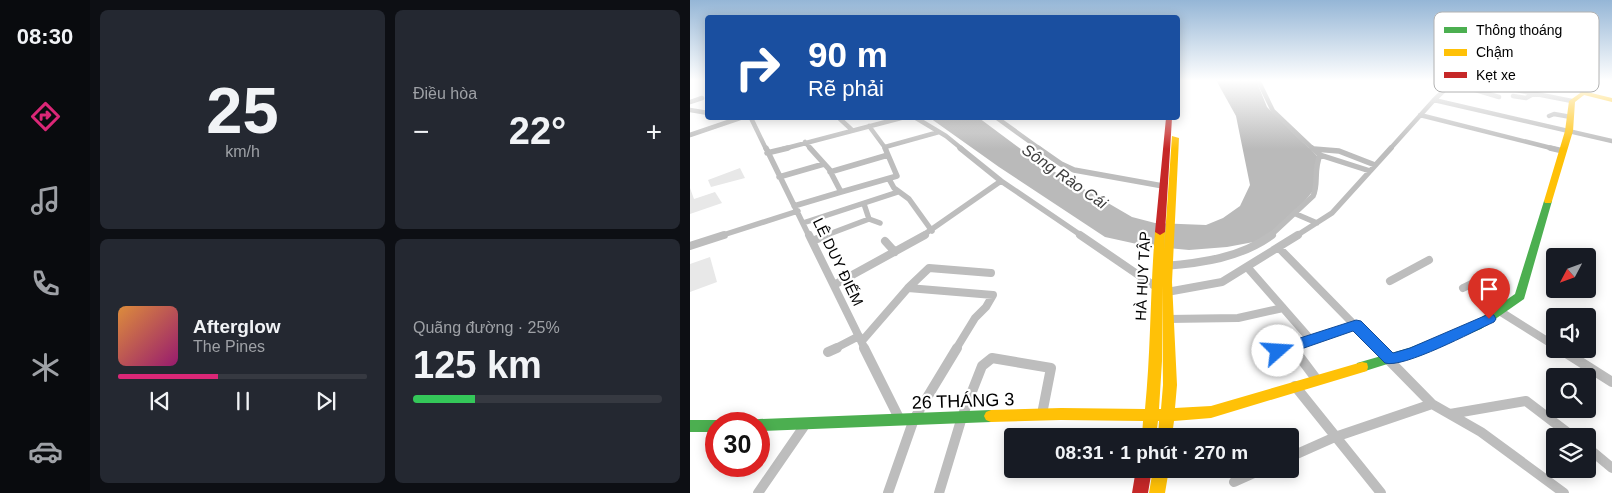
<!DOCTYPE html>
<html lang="vi">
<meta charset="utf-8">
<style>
body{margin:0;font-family:Arial,sans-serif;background:#242831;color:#f1f3f6;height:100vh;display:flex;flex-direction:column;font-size:19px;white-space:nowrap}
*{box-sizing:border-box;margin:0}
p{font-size:16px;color:#9ea1a6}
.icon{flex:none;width:28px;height:28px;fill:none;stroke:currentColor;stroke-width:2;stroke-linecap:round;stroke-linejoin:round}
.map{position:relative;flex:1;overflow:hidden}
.sheet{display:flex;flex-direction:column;gap:10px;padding:10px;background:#0d0f14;width:600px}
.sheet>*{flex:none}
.hud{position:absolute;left:15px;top:15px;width:475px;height:105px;border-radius:5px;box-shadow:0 2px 12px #0003;background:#1a4fa0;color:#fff;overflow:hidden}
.needle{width:32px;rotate:229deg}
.tools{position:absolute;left:856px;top:248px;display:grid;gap:10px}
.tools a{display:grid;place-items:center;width:50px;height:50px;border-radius:5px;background:#171b24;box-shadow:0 2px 12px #0003;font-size:25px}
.speed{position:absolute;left:15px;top:412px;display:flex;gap:10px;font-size:25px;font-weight:700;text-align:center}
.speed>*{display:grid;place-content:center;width:65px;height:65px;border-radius:50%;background:#171b24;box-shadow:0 2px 12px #0003;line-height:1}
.speed .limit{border:8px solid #d22;background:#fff;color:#111}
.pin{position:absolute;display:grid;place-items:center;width:42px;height:42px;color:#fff;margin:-51px -21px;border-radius:50% 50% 50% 0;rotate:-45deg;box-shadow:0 0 5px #0007}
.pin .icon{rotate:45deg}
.me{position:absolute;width:55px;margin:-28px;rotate:71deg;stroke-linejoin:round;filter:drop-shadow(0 0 4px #0008)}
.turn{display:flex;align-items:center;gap:18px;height:105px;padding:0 20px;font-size:22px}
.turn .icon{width:65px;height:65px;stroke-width:2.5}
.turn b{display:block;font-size:35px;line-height:42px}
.big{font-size:38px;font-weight:600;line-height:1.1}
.sheet .card{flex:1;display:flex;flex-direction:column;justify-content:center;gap:8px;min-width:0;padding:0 18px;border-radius:8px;background:#242831}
.sheet .dial{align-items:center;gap:0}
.dial b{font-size:65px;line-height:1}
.song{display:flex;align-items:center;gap:15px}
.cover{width:60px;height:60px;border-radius:8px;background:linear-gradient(135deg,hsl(30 70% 55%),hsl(320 70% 35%))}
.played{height:5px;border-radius:2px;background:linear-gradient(90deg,#db2777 40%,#363941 40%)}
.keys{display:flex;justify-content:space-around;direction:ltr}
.heat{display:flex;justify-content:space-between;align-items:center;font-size:28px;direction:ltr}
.charge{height:8px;border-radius:4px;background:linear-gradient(90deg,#34c759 25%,#363941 0)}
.sheet .tiles{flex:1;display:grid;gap:10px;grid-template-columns:repeat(2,1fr)}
.trip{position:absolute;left:314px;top:428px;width:295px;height:50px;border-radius:5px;background:#171b24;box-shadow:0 2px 12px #0003;font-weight:600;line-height:50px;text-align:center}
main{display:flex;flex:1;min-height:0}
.tabs{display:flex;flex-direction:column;width:90px;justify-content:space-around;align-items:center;background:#090b0e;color:#9ea1a6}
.tabs .icon{width:35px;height:35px}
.tabs .on{color:#db2777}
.tabs b{font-size:22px;color:#f1f3f6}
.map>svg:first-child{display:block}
</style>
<main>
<nav class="tabs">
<b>08:30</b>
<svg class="icon on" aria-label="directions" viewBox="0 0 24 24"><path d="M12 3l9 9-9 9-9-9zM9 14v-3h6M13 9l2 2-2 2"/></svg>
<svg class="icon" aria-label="music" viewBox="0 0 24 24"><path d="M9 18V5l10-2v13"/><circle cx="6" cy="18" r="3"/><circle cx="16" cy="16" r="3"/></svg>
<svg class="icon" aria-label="phone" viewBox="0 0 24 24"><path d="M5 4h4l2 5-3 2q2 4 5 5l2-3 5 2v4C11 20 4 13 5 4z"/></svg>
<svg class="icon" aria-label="climate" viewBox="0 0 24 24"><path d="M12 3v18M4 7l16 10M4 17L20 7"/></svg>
<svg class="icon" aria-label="car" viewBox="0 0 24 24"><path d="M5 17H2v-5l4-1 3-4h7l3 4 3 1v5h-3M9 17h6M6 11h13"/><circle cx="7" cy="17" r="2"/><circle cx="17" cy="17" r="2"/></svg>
</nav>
<section class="sheet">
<div class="tiles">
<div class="card dial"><b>25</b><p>km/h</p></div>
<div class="card"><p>Điều hòa</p>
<div class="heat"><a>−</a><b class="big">22°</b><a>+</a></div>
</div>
<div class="card">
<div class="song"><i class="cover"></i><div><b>Afterglow</b><p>The Pines</p></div></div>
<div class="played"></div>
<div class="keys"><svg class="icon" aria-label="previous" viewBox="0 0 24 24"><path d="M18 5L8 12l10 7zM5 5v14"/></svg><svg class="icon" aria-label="pause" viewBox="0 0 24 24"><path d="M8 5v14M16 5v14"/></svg><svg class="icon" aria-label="next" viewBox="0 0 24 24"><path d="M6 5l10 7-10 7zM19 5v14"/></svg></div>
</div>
<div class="card"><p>Quãng đường · 25%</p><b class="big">125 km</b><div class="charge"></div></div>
</div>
</section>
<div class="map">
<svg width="922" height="493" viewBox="0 0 922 493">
<rect width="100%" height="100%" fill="#fff"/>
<path fill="#e8e8e8" d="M50 168 55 178 21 187 18 180Z
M0 188 4 199 25 192 32 203 0 214Z
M20 257 27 282 0 292V264Z"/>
<path fill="#bababa" d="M526 80H566L577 107 628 157 623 191 602 216 569 241 537 247 499 250 456 246 415 237 309 167 240 118H289L351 164 442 217 465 223 516 225 533 218 550 206 560 185 546 116Z"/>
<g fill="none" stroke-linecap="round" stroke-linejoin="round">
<path stroke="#bdbdbd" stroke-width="4.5" d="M568 80 583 111 623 149
M774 80 882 101
M890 80 885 84 893 93
M762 83 809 97
M823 96 836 98 845 93
M744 100 764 81
M0 102 12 98
M0 110 18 113
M730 115 865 149
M859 116 864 114 881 117
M61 118 76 149
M149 118 162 130
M226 118 256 136 272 149
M307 118 350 149
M179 126 196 149
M0 135 50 118
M115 142 121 149
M195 147 249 132
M93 149 211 118
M700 149 744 100 922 141"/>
<path stroke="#bdbdbd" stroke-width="5.5" d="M76 148 119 236
M270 148 311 181 392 236
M348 148 371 164 384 170 473 186
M622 148 630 155 680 171
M860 148 873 151
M624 149 649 151 685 165
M77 153 98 148
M140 172 198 155
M89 177 134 164
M199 179 204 188 219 199 242 231
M151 192 207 176 195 148
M174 204 179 219 190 223
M104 206 151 192 139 169 120 148
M606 214 627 223
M113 223 208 192
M30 236 108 211
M134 236 179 219
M232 236 311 181
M580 236 623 196C629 184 623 171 630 155
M606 236 642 213 701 148"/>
<path stroke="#bdbdbd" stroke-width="8" d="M119 235 175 349
M390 235 466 287
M122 241 138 235
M195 241 205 252
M0 246 34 235
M589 248 688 349
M474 266C512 263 550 258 582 235
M558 268 621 340
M700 281 739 260
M144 285 235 235
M218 288 239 268 301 273
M773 288 796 277
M477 292 532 282 608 235
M811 312 865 346
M478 319 548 318 593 308
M172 341 218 288 303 295 296 307 285 318 266 349
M602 346 604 349
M144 349 169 336
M594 349 666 325"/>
<path stroke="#bdbdbd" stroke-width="10" d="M174 348 210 420
M603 348 627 380
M687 348 742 404 791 432 874 493
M870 349 922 382
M587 351 598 348
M138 352 147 348
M605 386 691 493
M760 414 836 401 882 436
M898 448 922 468
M600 457 645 437 742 404
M544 482 573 469
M68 493 115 425
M198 493 224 419 267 348
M249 493 272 417 292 366 302 358 361 368 352 414"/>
<path fill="#4caf50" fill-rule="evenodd" d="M858 198 862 201 834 299 791 329 726 355 672 372 667 371 666 367 667 363 719 348 783 323 825 294 854 201Z
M301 410 306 412 308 416 306 420 301 422 69 431V424H62L64 420 69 419Z
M0 420H26L31 421 32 424H26V432H0Z"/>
<path fill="#ffc107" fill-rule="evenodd" d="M893 91 922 98V102L894 95 885 102 883 131 862 201 861 203H855L854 201 875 131 879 101Z
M482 136 489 138 482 282 487 385 485 408 521 406 672 362 677 363 678 367 677 371 521 418 484 421 482 436H468L469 421H468L466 436H452L453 421 371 420 301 422 296 420 294 416 296 412 301 410 371 408 455 409C461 350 460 291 465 232L470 229 475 232 474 250ZM472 285 473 385 471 409H469L472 361Z
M463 469H479L475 493H459Z"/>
<path fill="#c62828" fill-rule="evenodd" d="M476 118H482L475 232 470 235 465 232Z
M446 469H462L458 493H442Z"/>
</g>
<linearGradient id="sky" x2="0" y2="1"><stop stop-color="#95b6d6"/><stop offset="0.54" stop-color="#fff"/><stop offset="1" stop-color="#fff" stop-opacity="0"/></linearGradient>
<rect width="922" height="149" fill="url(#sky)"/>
<path fill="#1a73e8" stroke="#114b97" d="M799 314 804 315 806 319 804 322C784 331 713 369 695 363L663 331 588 357 582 355 580 351 582 347 666 320 671 321 703 353 720 348Z"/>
<g text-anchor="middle" stroke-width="4.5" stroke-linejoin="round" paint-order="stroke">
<g font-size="15" fill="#000" stroke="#fff">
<text transform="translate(148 262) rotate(64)" y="5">LÊ DUY ĐIẾM</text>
<text transform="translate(453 276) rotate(-87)" y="5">HÀ HUY TẬP</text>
</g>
<g font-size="16" font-style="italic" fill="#3d3d3d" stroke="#fff">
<text transform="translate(375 176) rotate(35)" y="6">Sông Rào Cái</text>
</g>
<g font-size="18" fill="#000" stroke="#fff">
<text transform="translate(273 401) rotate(-2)" y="6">26 THÁNG 3</text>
</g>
</g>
<rect x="744" y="12" width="165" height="80" rx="8" fill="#fff" stroke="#b2b2b2" stroke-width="1"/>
<rect x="754" y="27" width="23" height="6" fill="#4caf50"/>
<rect x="754" y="49" width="23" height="7" fill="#ffc107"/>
<rect x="754" y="72" width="23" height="6" fill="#c62828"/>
<g font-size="14" fill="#000">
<text x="786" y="35">Thông thoáng</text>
<text x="786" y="57">Chậm</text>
<text x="786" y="80">Kẹt xe</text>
</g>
</svg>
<div class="tools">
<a><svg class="needle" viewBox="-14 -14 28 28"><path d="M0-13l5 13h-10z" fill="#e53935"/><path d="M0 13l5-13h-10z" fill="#9ea1a6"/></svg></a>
<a><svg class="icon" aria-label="sound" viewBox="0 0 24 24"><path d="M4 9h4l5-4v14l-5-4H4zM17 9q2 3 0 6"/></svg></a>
<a><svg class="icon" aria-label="search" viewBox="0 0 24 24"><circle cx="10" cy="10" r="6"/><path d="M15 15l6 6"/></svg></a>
<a><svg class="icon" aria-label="layers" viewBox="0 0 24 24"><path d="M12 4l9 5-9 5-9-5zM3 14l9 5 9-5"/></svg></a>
</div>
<div class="speed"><div class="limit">30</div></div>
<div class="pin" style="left:799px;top:319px;background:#d93025"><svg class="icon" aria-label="arrive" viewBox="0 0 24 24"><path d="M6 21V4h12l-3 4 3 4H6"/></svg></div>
<svg class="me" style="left:588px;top:351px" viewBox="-20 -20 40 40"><circle r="19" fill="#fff"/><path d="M0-13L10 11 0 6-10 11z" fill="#1a73e8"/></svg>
<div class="trip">08:31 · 1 phút · 270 m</div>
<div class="hud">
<div class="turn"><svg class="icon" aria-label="right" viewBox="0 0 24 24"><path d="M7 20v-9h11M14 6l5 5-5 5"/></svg><div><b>90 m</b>Rẽ phải</div></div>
</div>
</div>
</main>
